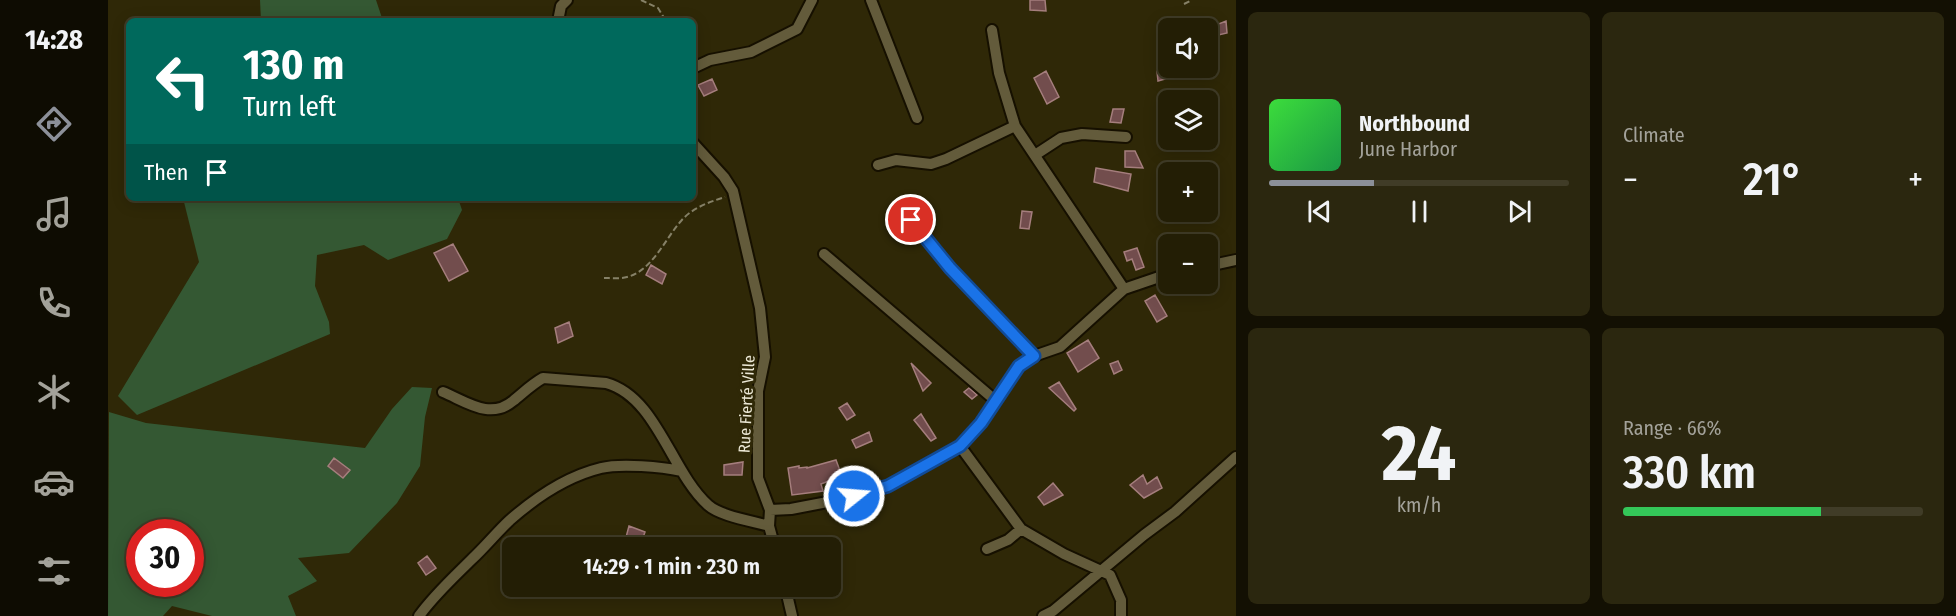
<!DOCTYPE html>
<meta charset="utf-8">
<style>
body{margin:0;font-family:"Fira Sans Condensed",sans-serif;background:#2b270f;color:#f1f3f6;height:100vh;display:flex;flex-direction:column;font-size:22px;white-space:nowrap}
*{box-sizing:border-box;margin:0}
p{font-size:20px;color:#a3a29a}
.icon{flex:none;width:33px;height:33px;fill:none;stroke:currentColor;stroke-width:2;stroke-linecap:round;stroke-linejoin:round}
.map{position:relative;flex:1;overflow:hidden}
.panel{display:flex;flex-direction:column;gap:12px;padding:12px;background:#131003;width:720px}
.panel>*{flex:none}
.banner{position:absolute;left:18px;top:18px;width:570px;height:183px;border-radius:9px;box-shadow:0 3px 15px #0003,0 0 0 2px #403c27;background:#00695c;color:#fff;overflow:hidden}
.controls{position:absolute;left:1050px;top:18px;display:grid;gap:12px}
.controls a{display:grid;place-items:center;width:60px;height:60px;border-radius:9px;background:#231e05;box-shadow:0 3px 15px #0003,0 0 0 2px #403c27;font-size:30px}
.speed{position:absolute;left:18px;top:519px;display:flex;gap:12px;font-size:30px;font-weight:700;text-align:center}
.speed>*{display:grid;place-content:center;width:78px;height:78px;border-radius:50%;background:#231e05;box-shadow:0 3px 15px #0003,0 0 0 2px #403c27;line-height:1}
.speed .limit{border:9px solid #d22;background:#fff;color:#111}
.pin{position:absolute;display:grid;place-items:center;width:51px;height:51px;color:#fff;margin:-26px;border:3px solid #fff;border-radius:50%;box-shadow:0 2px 6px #0007}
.me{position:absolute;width:66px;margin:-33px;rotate:73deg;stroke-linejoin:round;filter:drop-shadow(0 0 4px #0008)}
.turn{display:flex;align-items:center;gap:21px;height:126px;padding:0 18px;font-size:27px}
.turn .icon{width:78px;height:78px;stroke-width:2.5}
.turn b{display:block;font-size:42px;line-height:51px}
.then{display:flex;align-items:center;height:57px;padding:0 18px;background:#0003;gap:12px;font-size:22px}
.big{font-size:45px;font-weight:600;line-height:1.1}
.panel .tile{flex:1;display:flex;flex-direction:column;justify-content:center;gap:9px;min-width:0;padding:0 21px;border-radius:9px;background:#2b270f}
.panel .dial{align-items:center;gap:0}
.dial b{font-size:78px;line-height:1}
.song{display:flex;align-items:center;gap:18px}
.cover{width:72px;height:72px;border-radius:9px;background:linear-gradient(135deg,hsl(120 70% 55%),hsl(140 70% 35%))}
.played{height:6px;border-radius:3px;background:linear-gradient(90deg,#8c9099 35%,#403c27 35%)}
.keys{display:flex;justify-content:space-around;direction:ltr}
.heat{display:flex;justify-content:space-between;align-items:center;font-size:33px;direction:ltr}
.charge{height:9px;border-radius:4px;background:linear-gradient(90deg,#34c759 66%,#403c27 0)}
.panel .tiles{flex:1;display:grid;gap:12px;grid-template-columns:repeat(2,1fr)}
.trip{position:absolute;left:394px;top:537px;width:339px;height:60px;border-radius:9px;background:#231e05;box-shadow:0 3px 15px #0003,0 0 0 2px #403c27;font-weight:600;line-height:60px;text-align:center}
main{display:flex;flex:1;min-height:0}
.menu{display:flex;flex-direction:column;width:108px;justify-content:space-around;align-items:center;background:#0e0c02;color:#a3a29a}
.menu .icon{width:42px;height:42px}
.menu .selected{color:#8c9099}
.menu b{font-size:27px;color:#f1f3f6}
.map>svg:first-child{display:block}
</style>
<main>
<nav class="menu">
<b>14:28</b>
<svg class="icon selected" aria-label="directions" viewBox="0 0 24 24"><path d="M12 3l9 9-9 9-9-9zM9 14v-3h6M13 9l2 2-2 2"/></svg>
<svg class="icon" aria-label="music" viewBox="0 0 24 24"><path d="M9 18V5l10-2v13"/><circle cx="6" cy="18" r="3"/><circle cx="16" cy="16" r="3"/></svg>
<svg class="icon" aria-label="phone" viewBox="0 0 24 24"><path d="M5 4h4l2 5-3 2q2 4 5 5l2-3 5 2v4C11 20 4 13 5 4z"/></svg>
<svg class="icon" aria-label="climate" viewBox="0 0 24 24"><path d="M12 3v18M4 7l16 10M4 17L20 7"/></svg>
<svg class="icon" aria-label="car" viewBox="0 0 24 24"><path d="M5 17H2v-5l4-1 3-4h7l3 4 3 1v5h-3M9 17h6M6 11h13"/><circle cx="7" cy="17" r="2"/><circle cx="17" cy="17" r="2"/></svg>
<svg class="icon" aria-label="filters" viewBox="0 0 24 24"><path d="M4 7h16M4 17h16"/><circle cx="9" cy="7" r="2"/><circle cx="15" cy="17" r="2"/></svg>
</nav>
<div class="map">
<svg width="1128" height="616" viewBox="0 0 1128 616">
<rect width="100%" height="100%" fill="#2f2807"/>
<path fill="#345833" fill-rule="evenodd" d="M152 0H268L275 21H153Z
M75 198H350L354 210 339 239 280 260 256 245 209 255 207 286 221 322 222 334 29 415 10 396 91 262Z
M304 387 324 388 317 417 312 466 289 503 241 553 190 558 209 581 180 596 188 616H104L64 606 55 616H0L1 412 38 423 257 448 284 409ZM32 532H82V584H32Z"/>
<path fill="#724d4d" stroke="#a57e7d" stroke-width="1.5" d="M922 0H937L938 11 922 10Z
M1118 21 1119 33 1106 36 1108 25Z
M1061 68H1069L1068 76 1050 81 1049 71Z
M938 71 951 97 939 104 926 78Z
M604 79 609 90 596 96 590 85Z
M1005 109H1016L1013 123 1002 122Z
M1017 151H1027L1035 168 1017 167Z
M988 168 1023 174 1020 191 986 182Z
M914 211 924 212 921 229 912 228Z
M345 244 360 271 341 281 326 253Z
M1029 248 1036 267 1028 270 1024 259 1019 261 1016 252Z
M543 265 558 274 554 284 538 275Z
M1047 295 1059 316 1049 322 1037 301Z
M461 322 465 336 450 343 447 328Z
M980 340 991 358 970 372 959 353Z
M1010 361 1014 370 1006 374 1002 364Z
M803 363 823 383 815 391Z
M951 382 968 409 966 411 941 388Z
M861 388 869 395 864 399 856 392Z
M739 403 747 415 739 420 731 408Z
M813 414 828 438 823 441 806 420Z
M761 432 764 441 748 448 744 440Z
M226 458 242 470 235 478 220 466Z
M728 460 734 476 713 484 715 491 684 495 680 468 691 466V468L699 467V468Z
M635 462 634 475H616V465Z
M1035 475 1039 484 1049 477 1054 488 1036 498 1022 485Z
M945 483 955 495 936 505 930 497Z
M521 526 537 532 532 546 517 541Z
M319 556 328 568 318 575 310 563Z"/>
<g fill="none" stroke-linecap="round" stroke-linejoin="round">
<defs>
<path id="minor" d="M763 0 809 118
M450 21 453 6 459 0
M884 30 891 73 907 126 1016 289
M585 68 602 60 643 52 689 29 704 0
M585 143 616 177 625 191 652 308 657 357 650 391V478L662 510 683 509 746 497 780 486 852 446 873 423 911 366 926 356 952 347 1016 289 1060 274
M927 155 953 138 974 134 1018 137
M770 165 788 160 823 164 838 159 907 126
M803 220 842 268 926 356
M716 254 888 401
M1100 266 1128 260
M335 392C359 402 382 420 405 401 415 393 424 384 435 378L498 383C549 397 563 472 600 505 612 516 644 521 661 526
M852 446 913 529 956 554 1002 575 1013 600V616
M662 510 661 526 667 548
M879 549 900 540 913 529
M677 586 684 616
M311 616C327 594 345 578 364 559 377 547 389 532 402 520 427 498 460 476 493 468 513 463 554 467 574 471
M935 616 945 611 1036 535 1067 512 1128 457"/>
</defs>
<use href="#minor" stroke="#161000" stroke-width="14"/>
<path stroke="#868167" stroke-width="2" stroke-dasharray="6 3" stroke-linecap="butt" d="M533 0 550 8 558 21
M1076 4 1084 0
M496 278C503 278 512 279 519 277 544 271 557 239 573 221 584 208 601 202 617 197"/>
<use href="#minor" stroke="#635b3b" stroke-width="10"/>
</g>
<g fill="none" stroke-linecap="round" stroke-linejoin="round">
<defs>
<path id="route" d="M746 496 780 486 852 446 873 423 911 366 926 356 842 268 803 220"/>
</defs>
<use href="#route" stroke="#114b97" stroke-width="15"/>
<use href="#route" stroke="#1a73e8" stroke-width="10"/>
</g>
<g text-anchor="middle" stroke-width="6" stroke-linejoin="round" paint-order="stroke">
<g font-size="16" fill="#ece8d6" stroke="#2f2807">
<text transform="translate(638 404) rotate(-87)" y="6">Rue Fierté Ville</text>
</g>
</g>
</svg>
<div class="controls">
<a><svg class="icon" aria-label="sound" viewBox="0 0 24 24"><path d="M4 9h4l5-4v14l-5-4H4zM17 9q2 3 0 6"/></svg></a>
<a><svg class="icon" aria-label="layers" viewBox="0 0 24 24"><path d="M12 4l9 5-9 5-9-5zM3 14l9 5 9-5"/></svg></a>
<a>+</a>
<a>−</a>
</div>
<div class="speed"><div class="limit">30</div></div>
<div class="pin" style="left:803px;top:220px;background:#d93025"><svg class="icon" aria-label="arrive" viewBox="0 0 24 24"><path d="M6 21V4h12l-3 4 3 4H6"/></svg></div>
<svg class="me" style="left:746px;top:496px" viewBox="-20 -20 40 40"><circle r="17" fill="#1a73e8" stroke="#fff" stroke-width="3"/><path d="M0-11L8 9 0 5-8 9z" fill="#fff"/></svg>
<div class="trip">14:29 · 1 min · 230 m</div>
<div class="banner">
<div class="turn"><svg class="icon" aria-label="left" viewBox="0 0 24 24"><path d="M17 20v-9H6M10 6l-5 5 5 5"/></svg><div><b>130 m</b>Turn left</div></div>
<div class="then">Then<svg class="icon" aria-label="arrive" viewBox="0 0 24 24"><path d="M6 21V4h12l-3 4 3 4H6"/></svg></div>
</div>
</div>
<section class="panel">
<div class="tiles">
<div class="tile">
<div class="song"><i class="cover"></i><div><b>Northbound</b><p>June Harbor</p></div></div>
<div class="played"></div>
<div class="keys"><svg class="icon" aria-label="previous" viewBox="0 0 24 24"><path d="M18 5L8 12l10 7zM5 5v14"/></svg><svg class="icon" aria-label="pause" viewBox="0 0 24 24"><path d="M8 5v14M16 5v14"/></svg><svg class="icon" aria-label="next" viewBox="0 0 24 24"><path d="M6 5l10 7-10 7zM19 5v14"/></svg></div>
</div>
<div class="tile"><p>Climate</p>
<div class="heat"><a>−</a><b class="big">21°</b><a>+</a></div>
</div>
<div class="tile dial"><b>24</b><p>km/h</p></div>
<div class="tile"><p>Range · 66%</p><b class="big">330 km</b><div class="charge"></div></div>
</div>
</section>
</main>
